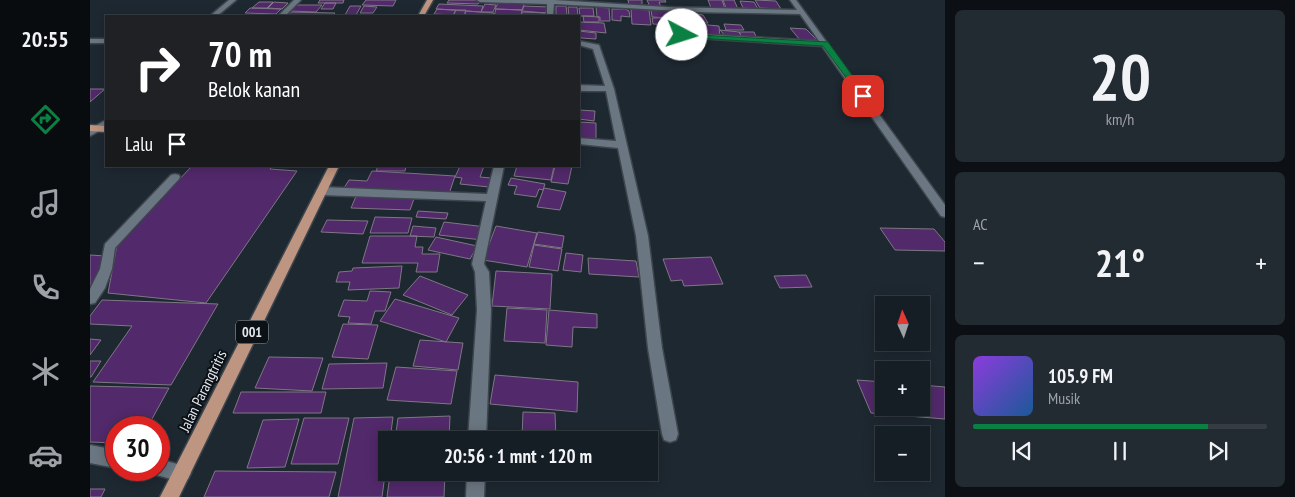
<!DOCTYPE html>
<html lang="id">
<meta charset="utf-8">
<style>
body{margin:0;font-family:"PT Sans Narrow",sans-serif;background:#232b32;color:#f1f3f6;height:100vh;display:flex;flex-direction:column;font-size:19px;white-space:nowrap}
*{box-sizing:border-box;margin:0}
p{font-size:16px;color:#9ea2a7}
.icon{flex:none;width:28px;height:28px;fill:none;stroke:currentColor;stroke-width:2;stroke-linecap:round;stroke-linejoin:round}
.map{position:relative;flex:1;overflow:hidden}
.side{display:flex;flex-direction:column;gap:10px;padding:10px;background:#0c1014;width:350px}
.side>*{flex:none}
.banner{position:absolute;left:15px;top:15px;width:475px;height:152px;border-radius:0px;box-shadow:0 2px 12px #0003,0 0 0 1px #353c42;background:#202124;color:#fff;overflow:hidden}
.needle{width:32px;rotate:357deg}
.buttons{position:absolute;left:785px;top:296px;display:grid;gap:10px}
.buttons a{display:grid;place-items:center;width:55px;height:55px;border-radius:0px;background:#161e25;box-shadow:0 2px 12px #0003,0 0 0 1px #353c42;font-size:25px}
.speed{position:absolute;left:15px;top:416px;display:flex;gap:10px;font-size:25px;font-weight:700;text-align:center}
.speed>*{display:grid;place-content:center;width:65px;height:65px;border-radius:50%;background:#161e25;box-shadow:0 2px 12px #0003,0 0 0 1px #353c42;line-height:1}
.speed .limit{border:8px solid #d22;background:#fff;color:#111}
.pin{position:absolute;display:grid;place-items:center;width:42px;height:42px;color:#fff;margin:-21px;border-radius:10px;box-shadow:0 2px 8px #0006}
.me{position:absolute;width:55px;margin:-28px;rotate:95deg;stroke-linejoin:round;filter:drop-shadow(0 0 4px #0008)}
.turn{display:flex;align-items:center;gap:18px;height:105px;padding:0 20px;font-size:22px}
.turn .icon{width:65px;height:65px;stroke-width:2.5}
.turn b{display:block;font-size:35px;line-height:42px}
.then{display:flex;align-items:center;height:48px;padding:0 20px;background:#0003;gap:10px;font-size:19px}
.big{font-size:38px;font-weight:700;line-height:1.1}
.side .widget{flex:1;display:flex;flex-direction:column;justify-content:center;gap:8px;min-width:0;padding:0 18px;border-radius:8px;background:#232b32}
.side .dial{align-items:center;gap:0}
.dial b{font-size:65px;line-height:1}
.song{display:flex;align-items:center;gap:15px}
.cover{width:60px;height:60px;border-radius:8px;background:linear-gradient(135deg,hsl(270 70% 55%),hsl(210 70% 35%))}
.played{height:5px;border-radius:2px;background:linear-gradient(90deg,#0b8043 80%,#353c42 80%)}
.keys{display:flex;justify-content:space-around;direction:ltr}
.heat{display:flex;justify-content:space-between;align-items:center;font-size:28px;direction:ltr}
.trip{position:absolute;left:288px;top:431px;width:280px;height:50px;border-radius:0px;background:#161e25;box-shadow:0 2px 12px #0003,0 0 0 1px #353c42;font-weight:700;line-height:50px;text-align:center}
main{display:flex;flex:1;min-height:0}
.tabs{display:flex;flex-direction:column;width:90px;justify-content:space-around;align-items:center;background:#090c0f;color:#9ea2a7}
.tabs .icon{width:35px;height:35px}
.tabs .on{color:#0b8043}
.tabs b{font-size:22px;color:#f1f3f6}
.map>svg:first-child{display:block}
</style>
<main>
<nav class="tabs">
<b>20:55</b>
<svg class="icon on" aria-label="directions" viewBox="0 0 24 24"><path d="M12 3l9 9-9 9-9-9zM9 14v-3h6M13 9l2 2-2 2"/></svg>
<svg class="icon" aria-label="music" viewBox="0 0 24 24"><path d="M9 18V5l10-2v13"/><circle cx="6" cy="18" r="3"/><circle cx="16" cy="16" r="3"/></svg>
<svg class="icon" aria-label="phone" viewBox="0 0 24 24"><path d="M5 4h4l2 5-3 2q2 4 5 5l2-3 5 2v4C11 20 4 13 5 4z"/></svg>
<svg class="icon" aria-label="climate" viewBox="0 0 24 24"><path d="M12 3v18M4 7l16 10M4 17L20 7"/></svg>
<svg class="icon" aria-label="car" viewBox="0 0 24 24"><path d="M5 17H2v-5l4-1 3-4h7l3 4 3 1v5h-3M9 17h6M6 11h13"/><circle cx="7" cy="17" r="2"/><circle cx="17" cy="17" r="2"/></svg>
</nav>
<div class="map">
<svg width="855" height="497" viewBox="0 0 855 497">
<rect width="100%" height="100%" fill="#1e2831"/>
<path fill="#52296b" stroke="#7e7784" d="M230 0H254L253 3H228Z
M276 0H306L303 6 272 5Z
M359 0H391L388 4 357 3Z
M538 0H552V5H539Z
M557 0H575L576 2H569L571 7H560Z
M618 0H632L635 9 621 8Z
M633 0H644L648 9 636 8Z
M665 0 686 1 691 9 670 8Z
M420 1 435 2 432 10 405 9 408 3H419Z
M650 1 664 2 668 9 653 8Z
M169 2H183L177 8H162Z
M184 2 198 3 192 9 178 8Z
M235 3H246L243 9H231Z
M349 4 393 6 391 12 377 11 346 9Z
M395 4 406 5 403 12H391Z
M207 5H232L226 12 200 11Z
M260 6H271L266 15H255Z
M274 6 287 7 283 13H270Z
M434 6 459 7 455 13 432 11Z
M466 6H476L477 15H466Z
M478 7H487L488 16H479Z
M506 7 519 8 520 21H510V17H507Z
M160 8 191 9 186 14 155 13Z
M489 8H503L504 16H490Z
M347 9 366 10 363 15 344 14Z
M406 9 432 10 431 16H404Z
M522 9H535L539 11 540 17 531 16V21L522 20Z
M541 9 559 10 561 25 542 24Z
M366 10H376L374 16H363Z
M561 10 583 11 584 18 562 17Z
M376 11 404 13 403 16H374Z
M199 12 245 13 242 16H207L208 15 197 14Z
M432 12 458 13 457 16H431Z
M597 12 613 15 618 23H588L585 16 593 17 592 14H598Z
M493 16 509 17V22H494Z
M562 18H581L583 25 563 24Z
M489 22 514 23 516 33 489 30Z
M596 23 629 26 630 38 595 34Z
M634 24 651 25 654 30H636Z
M700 28 716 29 727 40H710Z
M630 30 649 32 653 39 637 38Z
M489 31 506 33V39L491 38Z
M649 32H664L667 39H653Z
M0 89H15L0 102Z
M489 110 505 111 504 121 489 119Z
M489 122 506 123V140L489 139Z
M102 166H182L180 169 207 171 116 303 18 293 27 245Z
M288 166H316L315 171H286Z
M370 166H394L390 177 401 178 399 187 370 184 372 178 365 177Z
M427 166H464L461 180 424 176Z
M465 166H482L478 184 461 182Z
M282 171 365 176 359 194 254 188 259 180 277 181Z
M421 178 455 184 453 190 449 189 446 197 424 194 427 186 418 185Z
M454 188 476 192 470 210 447 207Z
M267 194 325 196 320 210 261 208Z
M328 211 358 213 356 219 326 217Z
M285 217 322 218 318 233H280Z
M237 220 278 221 273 234 231 232Z
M354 222 396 227 392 240 349 235Z
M323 226 346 228 344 237 320 236Z
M406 226 447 233 437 267 393 260Z
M790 228 844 229 855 242V251L805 250Z
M448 232 474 236 472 248 444 244Z
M280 236H327L325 247H333L332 254H350L347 272H326L328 263H272Z
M346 237 387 246 380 259 338 250Z
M444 245 472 249 468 271 439 267Z
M476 253 493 255 491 272 473 270Z
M0 255 16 256 0 295Z
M621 257 633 284 594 286 592 280 581 281 573 259Z
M498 258 546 261 549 277 499 274Z
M312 266 309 288 258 290 260 282H246L249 272 262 271 263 268Z
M406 271 462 274 460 309 402 306Z
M716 275 722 287 690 288 684 276Z
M330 276 378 295 362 315 313 295Z
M280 291 301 292 295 311H285L281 324 258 323 260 317 248 316 254 300 277 301Z
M305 299 369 318 356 342 290 321Z
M12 300 128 304 81 385 3 382 42 326 0 324V316Z
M417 308 457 310 455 343 414 341Z
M459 310 507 314V328L483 327 482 347 456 345Z
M253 324 288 325 278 359 242 357Z
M0 339 11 340 0 355Z
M330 340 373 343 368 370 323 366Z
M179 357 233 358 222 391 165 388Z
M0 361H11L1 377H0Z
M297 363 293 388 232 389 239 364Z
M306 367 367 371 361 404 297 400Z
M405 375 488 382 487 412 400 404Z
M767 380 794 382V408H831V385L855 387V419L781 413Z
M0 386 79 388 57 428H26V443L0 442Z
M151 392H236L231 413H143Z
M433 412 465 413 466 439 432 438Z
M360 416 359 440H305L308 418Z
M303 417 300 440H296V467L292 497H248L264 418Z
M214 418H259L248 464H201Z
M209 419 195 467 157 468 173 420Z
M125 471 246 472 239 497H114Z
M355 473 354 497H297L300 475Z
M0 489H15L11 497H0Z"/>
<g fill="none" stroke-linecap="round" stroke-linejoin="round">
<defs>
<path id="minor" d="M139 0H146L127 16H120Z
M204 0H211L195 16H188Z
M387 0H464L577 7 707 10 700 0H706L855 205V217L851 216 732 46 592 37 585 34 582 16 590 11 464 4 463 16H457V4L390 2ZM600 12 710 14 729 41 592 33 589 17Z
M0 39H16V43H0Z
M489 41 509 45 524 89 558 236 572 348 588 434 586 440 580 442 574 440 572 434 558 348 546 236 528 148 489 144V138L526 141 516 91H489V85L515 86 503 49 489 45Z
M16 120V127L0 136V129Z
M404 166H414L394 264 399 272 401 310 396 440H378L387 310 385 272 382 264 396 201 232 195 226 191 232 187 397 194Z
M85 174 89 175 90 177 89 179 25 248 22 269 15 288 5 303 0 304V289L10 269 15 244 81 175Z
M0 445 26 450V468L0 463Z
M69 459 98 467 101 473 98 479 92 482 63 474 61 470H69Z
M377 472H395L394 497H376Z"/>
<path id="major" d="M337 0H343L334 16H328Z
M0 125 16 126V132L0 131Z
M239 166H249L89 497H70Z"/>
</defs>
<use href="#minor" stroke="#3d454d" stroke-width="3"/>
<use href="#major" stroke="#3d454d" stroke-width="3"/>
<use href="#minor" fill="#6a7681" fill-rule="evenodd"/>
<use href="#major" fill="#bd9580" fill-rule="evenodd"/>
</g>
<path fill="#0b8043" stroke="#07532c" d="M589 34 738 42 777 96 770 97 733 46 592 37 589 35Z"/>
<g text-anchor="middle" stroke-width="4" stroke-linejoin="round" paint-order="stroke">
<rect fill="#0c1115" stroke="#a2a8ae" stroke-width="1" x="146" y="320.5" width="32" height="23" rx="4"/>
<g font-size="14" font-weight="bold" fill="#e3e9f0">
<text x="162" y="337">001</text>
</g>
<g font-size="15" fill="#e3e9f0" stroke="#0c1115">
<text transform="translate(113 391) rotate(-64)" y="5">Jalan Parangtritis</text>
</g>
</g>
</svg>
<div class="buttons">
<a><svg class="needle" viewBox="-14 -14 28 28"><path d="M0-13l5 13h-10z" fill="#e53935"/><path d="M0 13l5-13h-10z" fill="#9ea2a7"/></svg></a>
<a>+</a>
<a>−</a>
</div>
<div class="speed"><div class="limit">30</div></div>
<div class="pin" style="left:773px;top:96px;background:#d93025"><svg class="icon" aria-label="arrive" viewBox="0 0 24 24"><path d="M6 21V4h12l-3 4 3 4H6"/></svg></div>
<svg class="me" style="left:592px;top:35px" viewBox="-20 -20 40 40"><circle r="19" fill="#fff"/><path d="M0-13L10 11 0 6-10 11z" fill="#0b8043"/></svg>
<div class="trip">20:56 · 1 mnt · 120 m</div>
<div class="banner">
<div class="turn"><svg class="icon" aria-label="right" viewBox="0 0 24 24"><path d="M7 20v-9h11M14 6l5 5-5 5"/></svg><div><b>70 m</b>Belok kanan</div></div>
<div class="then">Lalu<svg class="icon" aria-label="arrive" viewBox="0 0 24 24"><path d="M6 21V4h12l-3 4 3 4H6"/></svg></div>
</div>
</div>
<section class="side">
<div class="widget dial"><b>20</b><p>km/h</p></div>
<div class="widget"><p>AC</p>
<div class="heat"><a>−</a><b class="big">21°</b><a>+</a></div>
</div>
<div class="widget">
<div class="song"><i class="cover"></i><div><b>105.9 FM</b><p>Musik</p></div></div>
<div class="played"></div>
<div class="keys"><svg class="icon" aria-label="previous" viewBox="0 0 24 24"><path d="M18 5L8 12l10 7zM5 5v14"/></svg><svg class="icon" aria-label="pause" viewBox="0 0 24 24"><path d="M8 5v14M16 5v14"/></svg><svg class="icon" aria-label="next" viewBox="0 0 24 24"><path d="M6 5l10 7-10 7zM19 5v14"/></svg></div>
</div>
</section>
</main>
